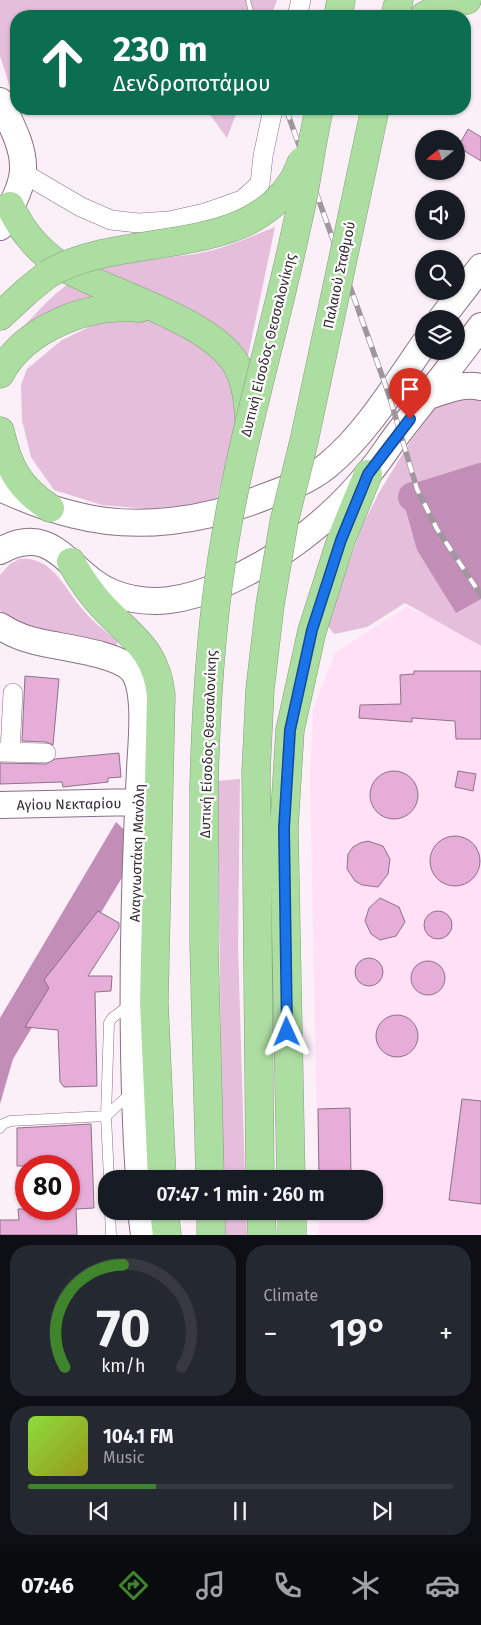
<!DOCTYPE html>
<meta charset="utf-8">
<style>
body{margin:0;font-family:"Fira Sans",sans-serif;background:#242831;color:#f1f3f6;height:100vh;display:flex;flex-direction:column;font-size:19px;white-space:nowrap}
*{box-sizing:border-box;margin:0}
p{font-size:16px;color:#9ea1a6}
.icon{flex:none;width:28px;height:28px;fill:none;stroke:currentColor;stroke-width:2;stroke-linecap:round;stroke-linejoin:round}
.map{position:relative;height:1235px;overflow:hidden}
.drawer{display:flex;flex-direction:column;gap:10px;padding:10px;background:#0d0f14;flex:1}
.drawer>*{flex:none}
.banner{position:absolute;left:10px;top:10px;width:461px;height:105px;border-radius:20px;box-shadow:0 1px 4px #0004;background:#0b6e4f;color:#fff;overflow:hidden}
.needle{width:32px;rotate:252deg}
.tools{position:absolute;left:415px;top:130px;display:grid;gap:10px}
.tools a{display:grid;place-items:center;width:50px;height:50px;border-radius:50%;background:#171b24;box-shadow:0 1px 4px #0004;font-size:25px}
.speed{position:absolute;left:15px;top:1155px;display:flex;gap:10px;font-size:25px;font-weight:700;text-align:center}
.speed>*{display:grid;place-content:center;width:65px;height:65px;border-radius:50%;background:#171b24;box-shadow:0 1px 4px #0004;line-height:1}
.speed .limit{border:8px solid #d22;background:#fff;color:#111}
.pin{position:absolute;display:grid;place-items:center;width:42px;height:42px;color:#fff;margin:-51px -21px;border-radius:50% 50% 50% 0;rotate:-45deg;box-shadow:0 0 5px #0007}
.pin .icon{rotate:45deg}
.me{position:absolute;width:55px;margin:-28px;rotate:359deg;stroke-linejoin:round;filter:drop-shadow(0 0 4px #0008)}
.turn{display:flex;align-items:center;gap:18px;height:105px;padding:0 20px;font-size:22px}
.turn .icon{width:65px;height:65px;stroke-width:2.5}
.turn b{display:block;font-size:35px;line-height:42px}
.big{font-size:38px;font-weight:600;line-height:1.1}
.drawer .tile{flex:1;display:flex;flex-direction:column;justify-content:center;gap:8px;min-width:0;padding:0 18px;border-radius:20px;background:#242831}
.drawer .dial{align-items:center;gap:0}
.dial svg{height:130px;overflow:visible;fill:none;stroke:#363941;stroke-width:7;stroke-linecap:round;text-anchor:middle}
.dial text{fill:#f1f3f6;stroke:none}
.song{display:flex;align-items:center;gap:15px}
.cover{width:60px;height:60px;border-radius:8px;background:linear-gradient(135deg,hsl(90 70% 55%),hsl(60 70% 35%))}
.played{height:5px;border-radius:2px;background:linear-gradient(90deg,#3e852b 30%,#363941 30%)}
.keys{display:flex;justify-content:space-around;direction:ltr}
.heat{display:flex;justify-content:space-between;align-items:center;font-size:28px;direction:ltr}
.drawer .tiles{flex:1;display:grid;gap:10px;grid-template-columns:1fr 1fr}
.tile:last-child{grid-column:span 2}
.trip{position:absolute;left:98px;top:1170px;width:285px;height:50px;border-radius:20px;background:#171b24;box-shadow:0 1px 4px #0004;font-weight:600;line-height:50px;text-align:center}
.dock{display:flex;height:80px;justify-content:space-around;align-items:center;background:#090b0e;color:#9ea1a6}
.dock .icon{width:35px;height:35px}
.dock .current{color:#3e852b}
.dock b{font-size:22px;color:#f1f3f6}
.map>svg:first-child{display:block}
</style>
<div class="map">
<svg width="481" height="1235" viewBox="0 0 481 1235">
<rect width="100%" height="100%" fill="#fbeff8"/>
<path fill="#ffe0f7" d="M406 607 436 619 481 647V1235H319V1211H374V1179H318L310 777 313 710 335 653Z"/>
<path fill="#e4bedb" d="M0 0H277L271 16H16V105L0 56Z
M206 109H238L227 138Z
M275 227 240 394 238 416 216 502 148 509 102 505 54 490 31 457 22 420 21 385 27 369 62 340 110 317 109 296 0 352C20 332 43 303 64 287 103 256 154 262 200 253 226 248 250 237 275 227Z
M481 394V646L405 603 367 627 334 634 327 625 362 526 380 491 410 442 438 405Z
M19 559C53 556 64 588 83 610 93 622 105 631 118 641L115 647 17 623 3 615 0 610V575L10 564Z
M240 779 238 946 245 1179H223L217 781Z
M224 1211H246L247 1235H224Z"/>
<path fill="#c28db6" d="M481 481V599L456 613 417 550 403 500Z
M116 822 141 846 13 1059 0 1104V1018Z"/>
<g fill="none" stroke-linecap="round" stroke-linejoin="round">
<path stroke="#c28db6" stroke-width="30" d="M413 497H420L481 478"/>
</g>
<path fill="#e5add8" stroke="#8d7287" d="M468 129 481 137V161L458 147Z
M414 671H481V739H456L455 721 412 718V722L359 718 360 705 401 704 400 675 414 674Z
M25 676 59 679 53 745 46 742 22 741Z
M119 753 121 777 108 778V782L63 787 62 782 0 784V763L46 764 55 759Z
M370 795a24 24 0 1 1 48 0a24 24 0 1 1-48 0Z
M458 771 476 774 473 791 455 787Z
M430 861a25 25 0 1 1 50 0a25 25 0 1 1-50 0Z
M368 841 383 846 390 859 388 874 378 887 362 885 355 881 347 869 348 854 353 847 360 843Z
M380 898 399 907 405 922 396 936 380 940 371 934 365 921 369 908Z
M98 911 119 923V928L88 976H112L111 991 95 992 97 1086 64 1087 60 1082 58 1030 25 1027 49 988 44 980Z
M424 925a14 14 0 1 1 28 0a14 14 0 1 1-28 0Z
M355 972a14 14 0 1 1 28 0a14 14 0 1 1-28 0Z
M411 978a17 17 0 1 1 34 0a17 17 0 1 1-34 0Z
M376 1036a21 21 0 1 1 42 0a21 21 0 1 1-42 0Z
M462 1099 481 1101V1204L449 1200Z
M350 1108 351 1179H319L318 1109Z
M91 1124 94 1208 76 1209 77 1235H0V1220H19L18 1209H69V1166H17V1128Z"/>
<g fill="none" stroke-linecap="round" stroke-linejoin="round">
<defs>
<path id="lane" d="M0 1128 3 1124 10 1121 106 1116 109 1023 112 1018 131 1004
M109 1179 106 1116 131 1093
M110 1211 111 1235"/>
<path id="street" d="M297 16 301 0
M23 173 81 207 111 220 138 223 169 221 205 213 242 200 260 184 263 156 273 109
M0 752 46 753
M10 752 13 693"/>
<path id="secondary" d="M0 101C9 121 23 144 23 166 24 186 9 210 0 227
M441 319 481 267
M429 396C446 390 463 383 481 387
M0 488C24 499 49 509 75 515 137 531 205 521 264 497 286 489 309 481 328 465 365 435 396 384 424 344
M0 551C55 520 69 576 113 593 151 608 187 600 223 584 280 559 329 522 369 473 380 460 389 445 400 431 427 396 455 362 481 326
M0 626C9 632 20 637 31 640 54 647 116 652 132 670 148 689 141 745 140 770 133 906 130 1043 139 1179
M0 805 138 802
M141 1211 144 1235"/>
<path id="highway" d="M338 16 341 0
M395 16 399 0
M424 16 446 5 467 0
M313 140 319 109
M10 206C22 231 36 248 58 264 104 292 210 319 236 364 246 381 248 400 249 419
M0 316 27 291 48 274
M0 374C24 328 91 302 140 308
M0 431C8 467 19 488 50 508
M71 562C80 578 90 593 103 607 132 638 156 649 161 695L154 1002 162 1179
M256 772 260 1179
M204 786V945L210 1179
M291 1179 284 828 290 730 312 631 341 540 368 474
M164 1211 167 1235
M211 1211V1235
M261 1211 262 1235
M292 1211V1235"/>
</defs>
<use href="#lane" stroke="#8b7085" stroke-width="11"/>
<use href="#street" stroke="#8b7085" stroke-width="20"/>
<use href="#secondary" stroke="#8b7085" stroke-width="28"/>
<use href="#highway" stroke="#839f7a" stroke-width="29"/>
<use href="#lane" stroke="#fff" stroke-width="10"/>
<use href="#street" stroke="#fff" stroke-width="19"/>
<use href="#secondary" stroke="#fff" stroke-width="26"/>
<use href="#highway" stroke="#addea1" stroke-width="28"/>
<defs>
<path id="rail" d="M248 0 252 16
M286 109 389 395 417 489 437 529 481 595"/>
</defs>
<use href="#rail" stroke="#a1959e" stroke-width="5.5"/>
<use href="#rail" stroke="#fff" stroke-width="4" stroke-dasharray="11" stroke-linecap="butt"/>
<defs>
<path id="highway-bridge" d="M48 274C122 230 242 260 292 182 296 176 299 168 302 161
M256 772 260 689 270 605 284 522 304 441 375 109
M204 786C206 702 211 618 226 534 244 430 275 329 297 225 304 197 308 168 313 140"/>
</defs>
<use href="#highway-bridge" stroke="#839f7a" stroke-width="29" stroke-linecap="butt"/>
<use href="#highway-bridge" stroke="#addea1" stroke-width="28"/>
</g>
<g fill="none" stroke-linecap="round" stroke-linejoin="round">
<defs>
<path id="route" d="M287 1032 284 828 290 730 312 630 341 540 368 474 410 419"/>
</defs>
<use href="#route" stroke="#114b97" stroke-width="12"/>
<use href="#route" stroke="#1a73e8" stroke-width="9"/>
</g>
<g text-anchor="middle" stroke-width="4.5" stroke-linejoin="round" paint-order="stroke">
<g font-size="14" fill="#342932" stroke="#fff">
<text transform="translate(339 275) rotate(-78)" y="5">Παλαιού Σταθμού</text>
<text transform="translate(268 345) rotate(-76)" y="5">Δυτική Είσοδος Θεσσαλονίκης</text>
<text transform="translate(208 744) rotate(-88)" y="5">Δυτική Είσοδος Θεσσαλονίκης</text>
<text transform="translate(69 804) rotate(-1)" y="5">Αγίου Νεκταρίου</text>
<text transform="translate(137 853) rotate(-88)" y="5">Αναγνωστάκη Μανόλη</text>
</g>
</g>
</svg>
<div class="tools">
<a><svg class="needle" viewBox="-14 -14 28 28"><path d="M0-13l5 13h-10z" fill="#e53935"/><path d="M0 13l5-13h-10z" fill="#9ea1a6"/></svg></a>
<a><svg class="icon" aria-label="sound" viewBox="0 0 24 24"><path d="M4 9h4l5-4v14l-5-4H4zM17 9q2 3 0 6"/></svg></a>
<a><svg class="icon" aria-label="search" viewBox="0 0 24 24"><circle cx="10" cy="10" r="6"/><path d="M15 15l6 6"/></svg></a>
<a><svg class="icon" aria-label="layers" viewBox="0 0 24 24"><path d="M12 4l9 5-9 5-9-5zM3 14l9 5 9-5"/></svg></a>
</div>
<div class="speed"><div class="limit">80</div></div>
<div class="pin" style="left:410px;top:419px;background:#d93025"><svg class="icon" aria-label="arrive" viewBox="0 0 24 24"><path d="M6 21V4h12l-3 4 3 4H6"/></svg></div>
<svg class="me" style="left:287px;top:1032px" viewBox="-20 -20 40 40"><path d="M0-17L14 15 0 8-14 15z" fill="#1a73e8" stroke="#fff" stroke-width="4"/></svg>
<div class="trip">07:47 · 1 min · 260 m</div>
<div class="banner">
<div class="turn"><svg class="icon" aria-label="ahead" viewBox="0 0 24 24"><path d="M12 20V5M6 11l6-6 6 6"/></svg><div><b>230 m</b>Δενδροποτάμου</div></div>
</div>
</div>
<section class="drawer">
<div class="tiles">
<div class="tile dial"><svg viewBox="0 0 100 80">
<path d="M14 69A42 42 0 1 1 86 69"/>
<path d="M14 69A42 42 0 0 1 50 6" stroke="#3e852b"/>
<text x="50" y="56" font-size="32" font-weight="700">70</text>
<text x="50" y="72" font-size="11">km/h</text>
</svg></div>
<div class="tile"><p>Climate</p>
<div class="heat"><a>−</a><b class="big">19°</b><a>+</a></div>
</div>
<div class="tile">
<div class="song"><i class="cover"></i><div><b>104.1 FM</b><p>Music</p></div></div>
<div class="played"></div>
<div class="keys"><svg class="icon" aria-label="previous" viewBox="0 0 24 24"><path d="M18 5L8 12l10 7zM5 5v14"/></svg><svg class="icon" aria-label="pause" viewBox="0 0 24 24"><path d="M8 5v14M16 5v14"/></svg><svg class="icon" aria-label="next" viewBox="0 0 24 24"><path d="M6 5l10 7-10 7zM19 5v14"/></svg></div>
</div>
</div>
</section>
<nav class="dock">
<b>07:46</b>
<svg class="icon current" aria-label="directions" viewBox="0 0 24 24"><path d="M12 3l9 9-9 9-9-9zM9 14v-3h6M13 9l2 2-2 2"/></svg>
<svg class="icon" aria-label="music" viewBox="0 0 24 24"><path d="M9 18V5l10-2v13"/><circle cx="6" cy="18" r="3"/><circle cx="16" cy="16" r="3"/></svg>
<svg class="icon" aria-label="phone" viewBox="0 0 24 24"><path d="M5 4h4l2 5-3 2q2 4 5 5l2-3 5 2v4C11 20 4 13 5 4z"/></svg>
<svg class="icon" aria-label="climate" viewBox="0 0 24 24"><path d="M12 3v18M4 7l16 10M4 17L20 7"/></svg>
<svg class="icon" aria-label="car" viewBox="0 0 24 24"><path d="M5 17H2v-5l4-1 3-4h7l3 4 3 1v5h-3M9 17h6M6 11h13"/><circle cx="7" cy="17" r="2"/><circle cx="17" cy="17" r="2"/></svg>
</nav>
